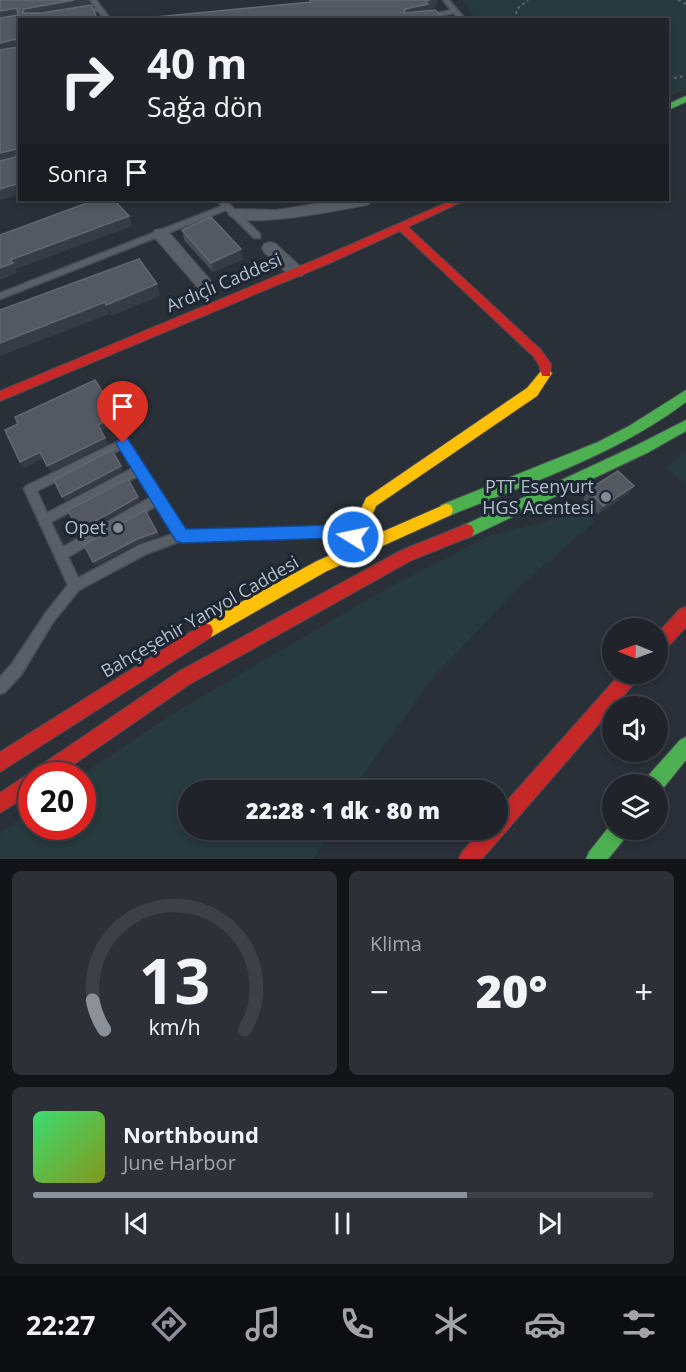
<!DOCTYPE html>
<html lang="tr">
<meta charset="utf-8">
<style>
body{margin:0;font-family:"Open Sans",sans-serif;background:#2d3036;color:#f1f3f6;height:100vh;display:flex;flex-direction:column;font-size:22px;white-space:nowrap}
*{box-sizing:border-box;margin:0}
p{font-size:20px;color:#a2a4a8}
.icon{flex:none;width:33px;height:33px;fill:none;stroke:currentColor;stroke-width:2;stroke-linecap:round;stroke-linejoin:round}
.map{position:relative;height:859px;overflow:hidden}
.sheet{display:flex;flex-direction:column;gap:12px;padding:12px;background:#121417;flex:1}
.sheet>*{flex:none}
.hud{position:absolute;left:18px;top:18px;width:651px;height:183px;border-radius:0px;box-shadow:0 3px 9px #0003,0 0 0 2px #3d4147;background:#20242a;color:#f1f3f6;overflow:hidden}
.needle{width:39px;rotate:271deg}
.buttons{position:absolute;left:602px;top:618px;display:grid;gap:12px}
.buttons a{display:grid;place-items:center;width:66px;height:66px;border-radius:50%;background:#20242a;box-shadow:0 3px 9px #0003,0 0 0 2px #3d4147;font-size:30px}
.speed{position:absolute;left:18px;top:762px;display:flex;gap:12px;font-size:30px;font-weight:700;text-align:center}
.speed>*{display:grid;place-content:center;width:78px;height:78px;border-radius:50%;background:#20242a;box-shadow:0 3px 9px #0003,0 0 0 2px #3d4147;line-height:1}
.speed .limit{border:9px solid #d22;background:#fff;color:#111}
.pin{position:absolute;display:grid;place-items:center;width:51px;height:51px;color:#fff;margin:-62px -26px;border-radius:50% 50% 50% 0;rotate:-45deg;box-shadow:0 0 6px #0007}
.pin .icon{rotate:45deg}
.me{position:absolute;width:66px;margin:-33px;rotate:280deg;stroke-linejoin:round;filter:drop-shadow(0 0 4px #0008)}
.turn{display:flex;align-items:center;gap:21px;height:126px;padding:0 30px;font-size:27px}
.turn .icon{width:78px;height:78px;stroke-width:2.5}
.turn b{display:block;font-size:42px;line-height:51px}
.then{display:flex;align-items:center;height:57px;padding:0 30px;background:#0003;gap:12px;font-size:22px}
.big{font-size:45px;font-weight:800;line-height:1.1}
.sheet .widget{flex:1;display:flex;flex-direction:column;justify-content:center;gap:9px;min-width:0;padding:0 21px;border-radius:9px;background:#2d3036}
.sheet .dial{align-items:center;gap:0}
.dial svg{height:156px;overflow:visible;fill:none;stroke:#3d4147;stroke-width:7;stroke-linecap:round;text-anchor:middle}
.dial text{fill:#f1f3f6;stroke:none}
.song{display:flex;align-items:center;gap:18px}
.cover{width:72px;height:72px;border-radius:9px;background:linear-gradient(135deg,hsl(140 70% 55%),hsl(70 70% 35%))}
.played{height:6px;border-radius:3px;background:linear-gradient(90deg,#8c9099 70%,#3d4147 70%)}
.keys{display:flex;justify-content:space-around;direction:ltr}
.heat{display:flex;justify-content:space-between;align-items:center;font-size:33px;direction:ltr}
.sheet .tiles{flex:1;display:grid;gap:12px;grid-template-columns:1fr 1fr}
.widget:last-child{grid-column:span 2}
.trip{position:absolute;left:178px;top:780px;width:330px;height:60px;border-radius:30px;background:#20242a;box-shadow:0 3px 9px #0003,0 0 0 2px #3d4147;font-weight:800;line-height:60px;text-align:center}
.dock{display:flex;height:96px;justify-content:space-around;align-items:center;background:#0d0e11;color:#a2a4a8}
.dock .icon{width:42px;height:42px}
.dock .on{color:#8c9099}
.dock b{font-size:27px;color:#f1f3f6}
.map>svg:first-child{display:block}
</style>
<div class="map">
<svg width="686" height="859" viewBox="0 0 686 859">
<rect width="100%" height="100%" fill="#2a3038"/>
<path fill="#273a3e" d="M462 0H686V89L668 97V20L475 19Z
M686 449V484L666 469Z
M587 511 595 522 525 581 435 675 352 790H189V830H330L314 859H0V834L31 810 32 826H82V775L177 711 386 589 491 535Z"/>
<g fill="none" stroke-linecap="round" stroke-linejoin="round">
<defs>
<path id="lane" d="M90 0H96L111 20H105L98 11 78 13V11L96 8Z
M443 0H449L466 20H459L454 13 420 20H405L451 10Z
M217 200H225L260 234V238H254L226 210 0 299V293L222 206Z
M123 439 127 440 184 531 336 526 365 536 367 540 365 544 361 545 336 536 181 541 148 553 79 590 53 622 21 675 5 692 0 694V677L11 665 45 614 68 585 24 489 26 486ZM121 449 133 468 47 513 37 491ZM138 476 151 497 63 547 51 522ZM156 506 173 534 140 545 78 578 68 557Z"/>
<path id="street" d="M340 200H375L367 205C344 209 241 231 228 214L236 209 276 210Z
M161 229 167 230 211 281 214 285 211 289H199L155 238 153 234 155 230Z
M270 242 276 244 302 268 305 272 302 276H290L264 252 262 248 264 244Z"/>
<path id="fast" d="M686 96V102L668 110V104Z
M686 390V402C616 455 532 482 451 515L446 516 441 515 439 510 441 505 598 442 629 426Z
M686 420V431L649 452 472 536 467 538 462 536 460 531 462 526 639 444Z
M686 737V760L661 791 657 792V784H645L647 777 680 740Z
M612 823V830H628L626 837 608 859H586L589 852Z"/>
<path id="slow" d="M546 368 552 373 537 396 376 506 370 520 375 535 446 504 451 505 453 510 451 515 327 571 211 637 205 639 199 637 197 631 199 625 317 561 362 541 356 520 366 498 527 388 542 370Z"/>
<path id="jam" d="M453 200H465L408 227 541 350 551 364 550 376H542L539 365 533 356 400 231 330 263 0 401V391L322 257Z
M467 524 472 526 474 531 472 536 412 560 190 684 57 776H32V793L0 813V793L178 672 402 550Z
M686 607V627L663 652 657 654V634L680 609Z
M205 623 211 625 213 631 211 637 0 772V752Z
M620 674H640L637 680 482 859H459L462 852 482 830H498V811Z"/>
</defs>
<use href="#lane" stroke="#484c55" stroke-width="3"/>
<use href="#street" stroke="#484c55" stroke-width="2"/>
<use href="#fast" stroke="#484c55" stroke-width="2"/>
<use href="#slow" stroke="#484c55" stroke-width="2"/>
<use href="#jam" stroke="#484c55" stroke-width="2"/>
<path stroke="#5c6268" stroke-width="2" stroke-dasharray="3 3" stroke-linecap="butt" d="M678 0 686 4
M515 20 517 9 528 0
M668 79 686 76"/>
<use href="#lane" fill="#5a5e66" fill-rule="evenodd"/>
<use href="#street" fill="#5a5e66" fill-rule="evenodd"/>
<use href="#fast" fill="#4caf50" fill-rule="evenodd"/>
<use href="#slow" fill="#ffc107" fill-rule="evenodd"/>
<use href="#jam" fill="#c62828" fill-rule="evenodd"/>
</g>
<path fill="#474c55" d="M182 230 243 259 213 272 184 240Z
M634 486 628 494 598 514 583 499 588 490Z"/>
<path fill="#373c44" d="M74 0H88L90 7 27 20 23 13 24 9Z
M430 0H437L436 7 427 10V13L404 20 405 9Z
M17 8 20 17 0 21V11Z
M16 39 20 49 0 53V43Z
M17 149 20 160 0 164V153Z
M20 183V194L0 200V189Z
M252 200H269L252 203Z
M129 216 132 226 16 269 17 273 0 280V268L10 260Z
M241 249 243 259 213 272 211 263Z
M157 284 160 296 111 316 106 305Z
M105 302 109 314 0 356V343Z
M117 415 120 421 101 431 98 425Z
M105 438 108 444 51 472 47 466Z
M40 452 44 458 24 468 20 462Z
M121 466 123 471 65 501 62 497Z
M634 486 628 494 598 514 603 506Z
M138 497 140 501 80 534 78 531Z
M157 532 159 536 139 543 95 566 93 562 137 539Z"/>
<path fill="#535861" stroke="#626872" stroke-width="1.5" d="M0 0H74L24 9 23 13H42L91 5 98 20H20V183L0 189V161L16 157 17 149 0 153V50L18 47 16 39 0 43V18L18 15 17 8 0 11Z
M310 0H430L425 1 428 4 405 9 404 13 435 10 445 20H156V17L311 2Z
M95 200H114L129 216 10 260 13 263 0 268V235Z
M211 217 241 249 211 263 182 230Z
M139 259 157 284 106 305 105 302 0 343V310Z
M95 380 117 415 98 425 105 438 47 466 40 452 20 462 5 430 18 424 15 417Z
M112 450 121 466 62 497 54 480Z
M618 471 634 486 603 506 588 490Z
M128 479 138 497 78 531 68 510Z
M145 510 157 532 137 539 93 562 84 545Z"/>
<path fill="#1a73e8" stroke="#114b97" stroke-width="1.5" d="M123 438 128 439 186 529 336 525 358 532 361 537 358 542 353 544 336 538 182 543 176 541 118 447 116 443Z"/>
<g fill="#848b96" stroke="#1d2633" stroke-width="2">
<circle cx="606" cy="497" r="6"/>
<circle cx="118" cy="528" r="6"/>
</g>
<g text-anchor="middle" stroke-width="6" stroke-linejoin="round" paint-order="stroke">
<g font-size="18" fill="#b4bcc9" stroke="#1d2633">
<text transform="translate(224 283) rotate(-23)" y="6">Ardıçlı Caddesi</text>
<text transform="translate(200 617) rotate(-30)" y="6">Bahçeşehir Yanyol Caddesi</text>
</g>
<g font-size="18" fill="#b4bcc9" stroke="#1d2633" text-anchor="end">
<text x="594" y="493">PTT Esenyurt<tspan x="594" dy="21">HGS Acentesi</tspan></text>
<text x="106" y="534">Opet</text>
</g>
</g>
</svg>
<div class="buttons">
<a><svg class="needle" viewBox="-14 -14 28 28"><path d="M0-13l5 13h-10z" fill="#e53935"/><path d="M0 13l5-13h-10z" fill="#a2a4a8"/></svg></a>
<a><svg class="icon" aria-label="sound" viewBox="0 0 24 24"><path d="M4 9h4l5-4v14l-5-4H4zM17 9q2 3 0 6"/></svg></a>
<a><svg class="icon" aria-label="layers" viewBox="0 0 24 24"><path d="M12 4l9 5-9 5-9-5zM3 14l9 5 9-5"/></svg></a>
</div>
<div class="speed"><div class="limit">20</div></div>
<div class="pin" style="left:123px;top:443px;background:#d93025"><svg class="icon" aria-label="arrive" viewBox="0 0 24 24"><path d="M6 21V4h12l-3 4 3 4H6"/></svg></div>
<svg class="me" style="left:353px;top:537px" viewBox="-20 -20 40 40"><circle r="17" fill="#1a73e8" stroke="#fff" stroke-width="3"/><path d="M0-11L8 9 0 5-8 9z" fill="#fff"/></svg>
<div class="trip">22:28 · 1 dk · 80 m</div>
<div class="hud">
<div class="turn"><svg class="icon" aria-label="right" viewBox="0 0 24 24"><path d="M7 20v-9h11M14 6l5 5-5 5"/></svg><div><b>40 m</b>Sağa dön</div></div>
<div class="then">Sonra<svg class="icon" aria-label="arrive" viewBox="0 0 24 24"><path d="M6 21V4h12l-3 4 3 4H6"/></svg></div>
</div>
</div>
<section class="sheet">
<div class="tiles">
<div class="widget dial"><svg viewBox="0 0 100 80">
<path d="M14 69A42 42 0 1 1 86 69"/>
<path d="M14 69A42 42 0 0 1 8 54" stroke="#8c9099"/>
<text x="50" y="56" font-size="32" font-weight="700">13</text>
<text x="50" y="72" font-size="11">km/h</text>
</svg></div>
<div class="widget"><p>Klima</p>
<div class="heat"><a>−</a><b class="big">20°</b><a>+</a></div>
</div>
<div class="widget">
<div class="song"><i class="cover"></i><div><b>Northbound</b><p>June Harbor</p></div></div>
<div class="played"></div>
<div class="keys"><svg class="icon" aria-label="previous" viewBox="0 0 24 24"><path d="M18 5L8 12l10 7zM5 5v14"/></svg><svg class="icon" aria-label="pause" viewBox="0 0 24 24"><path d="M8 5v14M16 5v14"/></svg><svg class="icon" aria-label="next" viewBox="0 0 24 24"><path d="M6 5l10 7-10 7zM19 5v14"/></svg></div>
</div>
</div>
</section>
<nav class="dock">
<b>22:27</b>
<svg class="icon on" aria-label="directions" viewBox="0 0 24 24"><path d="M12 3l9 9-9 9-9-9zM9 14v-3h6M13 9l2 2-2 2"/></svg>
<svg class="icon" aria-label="music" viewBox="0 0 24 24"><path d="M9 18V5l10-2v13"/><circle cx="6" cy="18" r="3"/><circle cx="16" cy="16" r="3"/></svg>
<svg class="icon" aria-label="phone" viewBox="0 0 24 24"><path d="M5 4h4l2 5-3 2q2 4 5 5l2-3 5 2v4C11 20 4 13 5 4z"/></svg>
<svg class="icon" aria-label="climate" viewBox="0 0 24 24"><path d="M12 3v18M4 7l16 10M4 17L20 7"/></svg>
<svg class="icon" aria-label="car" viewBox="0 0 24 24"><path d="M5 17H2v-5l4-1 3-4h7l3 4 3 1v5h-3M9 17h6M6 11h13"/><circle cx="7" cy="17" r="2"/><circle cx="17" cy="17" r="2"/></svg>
<svg class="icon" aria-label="filters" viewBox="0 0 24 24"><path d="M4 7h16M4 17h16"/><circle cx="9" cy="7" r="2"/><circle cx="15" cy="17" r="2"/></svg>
</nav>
